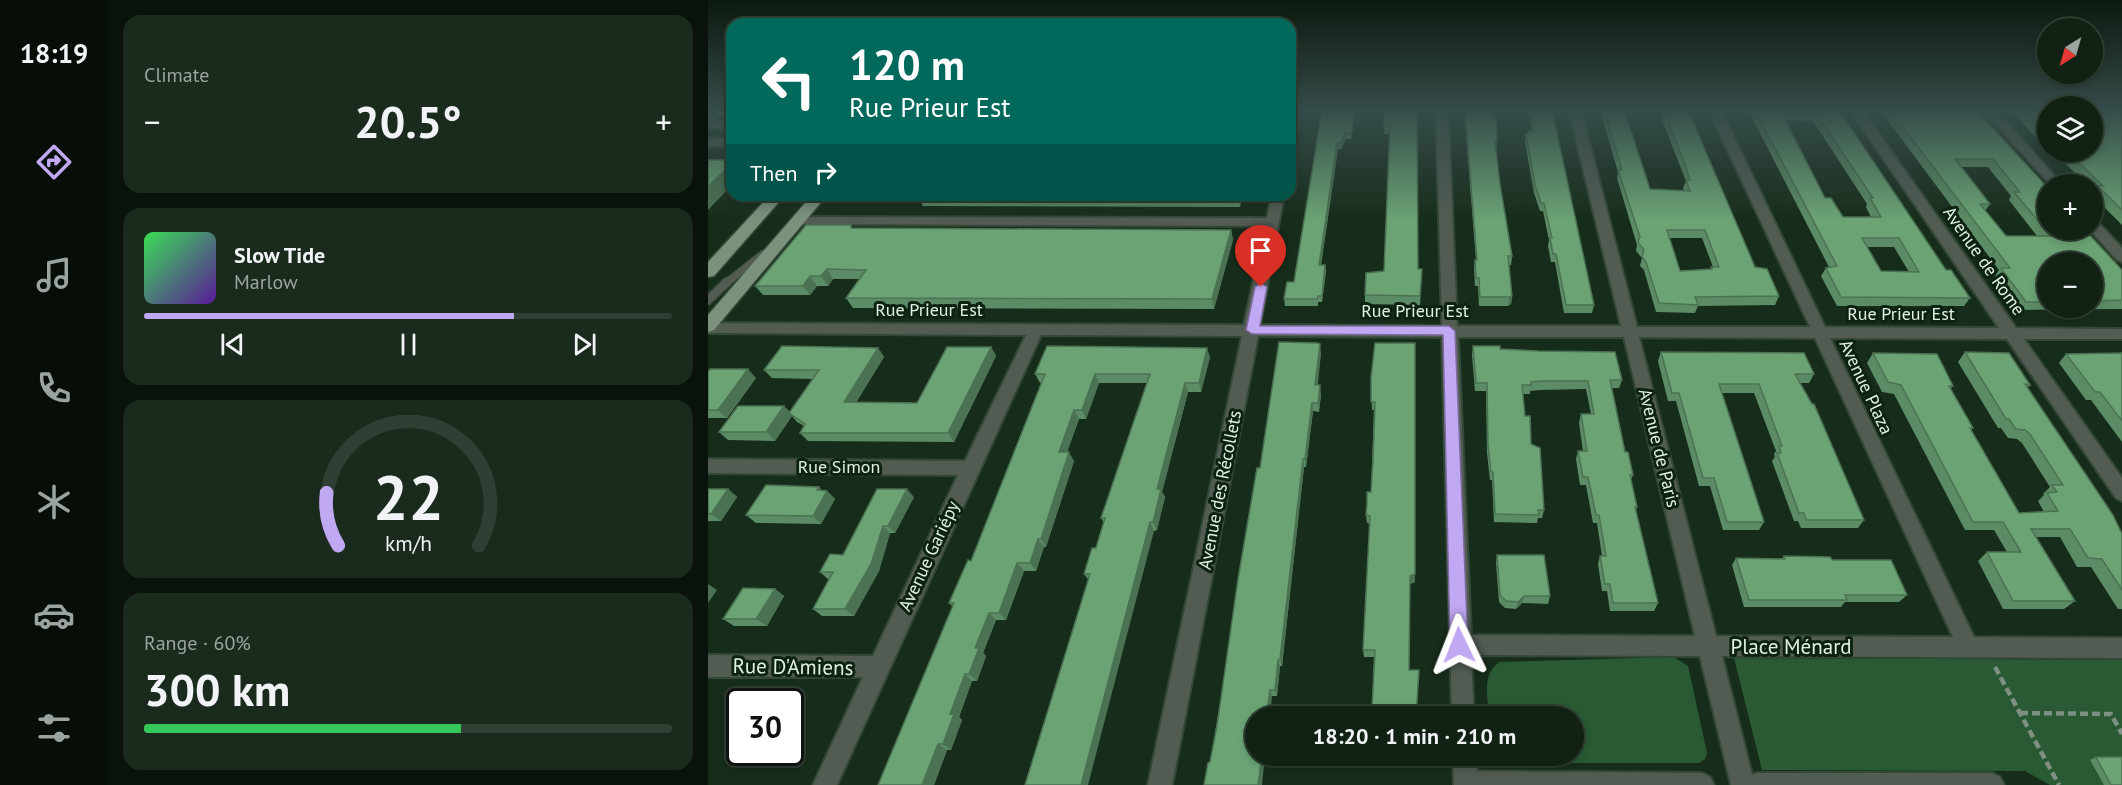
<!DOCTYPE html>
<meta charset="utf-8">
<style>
body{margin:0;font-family:"PT Sans",sans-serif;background:#1a2a1d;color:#f1f3f6;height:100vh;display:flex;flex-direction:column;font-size:22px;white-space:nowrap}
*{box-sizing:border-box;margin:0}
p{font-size:20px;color:#9ca4a0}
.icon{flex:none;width:33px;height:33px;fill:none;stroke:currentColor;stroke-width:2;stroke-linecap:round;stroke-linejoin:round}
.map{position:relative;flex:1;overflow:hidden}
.side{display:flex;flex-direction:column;gap:15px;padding:15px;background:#09130b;width:600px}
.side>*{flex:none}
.banner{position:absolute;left:18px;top:18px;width:570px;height:183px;border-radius:18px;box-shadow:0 3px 9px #0003,0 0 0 2px #303f34;background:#00695c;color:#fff;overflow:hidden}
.needle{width:39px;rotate:217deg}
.controls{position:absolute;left:1329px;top:18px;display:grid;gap:12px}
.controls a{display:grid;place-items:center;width:66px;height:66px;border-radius:50%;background:#112214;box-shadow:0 3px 9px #0003,0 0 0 2px #303f34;font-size:30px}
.speed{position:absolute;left:18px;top:688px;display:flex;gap:12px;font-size:30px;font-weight:700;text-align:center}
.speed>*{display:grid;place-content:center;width:78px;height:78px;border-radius:50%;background:#112214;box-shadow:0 3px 9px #0003,0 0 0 2px #303f34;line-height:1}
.speed .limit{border:3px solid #111;border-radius:9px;background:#fff;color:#111}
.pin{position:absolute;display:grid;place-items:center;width:51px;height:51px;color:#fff;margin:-62px -26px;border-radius:50% 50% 50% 0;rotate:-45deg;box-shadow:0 0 6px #0007}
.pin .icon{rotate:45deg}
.me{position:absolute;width:66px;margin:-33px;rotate:358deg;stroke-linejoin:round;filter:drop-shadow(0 0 4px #0008)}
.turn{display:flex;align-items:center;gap:21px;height:126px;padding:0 24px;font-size:27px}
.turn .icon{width:78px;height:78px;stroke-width:2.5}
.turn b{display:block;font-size:42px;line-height:51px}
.then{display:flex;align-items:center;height:57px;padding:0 24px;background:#0003;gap:12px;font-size:22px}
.big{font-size:45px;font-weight:700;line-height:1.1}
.side .card{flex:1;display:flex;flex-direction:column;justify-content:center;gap:9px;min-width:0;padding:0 21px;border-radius:18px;background:#1a2a1d}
.side .dial{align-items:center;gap:0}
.dial svg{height:156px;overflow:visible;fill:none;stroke:#303f34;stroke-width:7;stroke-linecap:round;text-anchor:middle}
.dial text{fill:#f1f3f6;stroke:none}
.song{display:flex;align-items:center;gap:18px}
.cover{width:72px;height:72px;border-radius:9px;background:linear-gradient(135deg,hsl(130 70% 55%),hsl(270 70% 35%))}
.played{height:6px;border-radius:3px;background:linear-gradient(90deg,#c0a8f3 70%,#303f34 70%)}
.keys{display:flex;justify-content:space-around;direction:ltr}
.heat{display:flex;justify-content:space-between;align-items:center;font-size:33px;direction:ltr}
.charge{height:9px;border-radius:4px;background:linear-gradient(90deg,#34c759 60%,#303f34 0)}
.trip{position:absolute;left:537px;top:706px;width:339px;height:60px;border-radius:30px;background:#112214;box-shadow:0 3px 9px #0003,0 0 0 2px #303f34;font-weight:700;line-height:60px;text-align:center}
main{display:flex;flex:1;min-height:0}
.menu{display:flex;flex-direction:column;width:108px;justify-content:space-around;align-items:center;background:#070e08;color:#9ca4a0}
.menu .icon{width:42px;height:42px}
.menu .current{color:#c0a8f3}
.menu b{font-size:27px;color:#f1f3f6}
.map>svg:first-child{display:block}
</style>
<main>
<nav class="menu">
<b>18:19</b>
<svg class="icon current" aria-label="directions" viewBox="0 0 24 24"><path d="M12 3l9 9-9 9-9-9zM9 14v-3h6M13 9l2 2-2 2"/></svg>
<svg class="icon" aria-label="music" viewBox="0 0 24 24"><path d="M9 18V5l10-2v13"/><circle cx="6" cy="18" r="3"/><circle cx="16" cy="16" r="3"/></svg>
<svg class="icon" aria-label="phone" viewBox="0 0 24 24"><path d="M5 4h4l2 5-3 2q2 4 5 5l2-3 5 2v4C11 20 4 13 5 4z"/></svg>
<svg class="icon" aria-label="climate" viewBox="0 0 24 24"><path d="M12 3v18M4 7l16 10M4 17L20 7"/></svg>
<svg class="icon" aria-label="car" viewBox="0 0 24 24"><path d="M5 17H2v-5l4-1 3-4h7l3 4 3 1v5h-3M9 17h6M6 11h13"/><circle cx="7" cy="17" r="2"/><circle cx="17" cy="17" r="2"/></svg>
<svg class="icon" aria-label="filters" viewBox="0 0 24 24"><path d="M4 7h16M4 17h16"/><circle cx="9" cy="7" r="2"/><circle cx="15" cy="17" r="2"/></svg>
</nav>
<section class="side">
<div class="card"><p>Climate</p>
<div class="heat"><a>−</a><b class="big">20.5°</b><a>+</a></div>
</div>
<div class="card">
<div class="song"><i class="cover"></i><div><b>Slow Tide</b><p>Marlow</p></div></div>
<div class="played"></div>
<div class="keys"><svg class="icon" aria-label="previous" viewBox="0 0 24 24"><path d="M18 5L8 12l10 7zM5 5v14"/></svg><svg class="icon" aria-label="pause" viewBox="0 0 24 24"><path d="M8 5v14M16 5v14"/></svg><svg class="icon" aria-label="next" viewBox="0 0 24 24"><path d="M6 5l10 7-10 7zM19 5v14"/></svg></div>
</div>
<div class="card dial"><svg viewBox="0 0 100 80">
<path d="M14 69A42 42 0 1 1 86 69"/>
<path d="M14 69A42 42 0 0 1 8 42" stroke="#c0a8f3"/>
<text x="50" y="56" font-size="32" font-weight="700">22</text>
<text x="50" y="72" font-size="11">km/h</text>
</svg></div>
<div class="card"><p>Range · 60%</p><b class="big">300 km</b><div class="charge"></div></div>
</section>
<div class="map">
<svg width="1414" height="785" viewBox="0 0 1414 785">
<rect width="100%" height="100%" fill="#172d1b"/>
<path fill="#295a34" d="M966 657 980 666 999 753 997 759 991 763H802L787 756H866V717H781C780 697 773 673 792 662Z
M1026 658 1414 660V785H1342L1317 771 1054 770Z"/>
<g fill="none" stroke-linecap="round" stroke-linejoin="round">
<defs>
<path id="lane-far1" d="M0 120 12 110
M0 125H24
M17 284 55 254"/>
<path id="lane" d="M0 300 19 282"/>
<path id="street" d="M582 110H593L588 135 582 139Z
M728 110H740L749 326H913L861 110H873L929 327H1102L1001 110H1013L1117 327 1291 328 1142 110H1154L1308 328 1414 329V339H1316L1414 478V501L1408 498 1299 339 1122 338 1266 637 1414 638V658L1014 656 1044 775 1049 773H1284L1292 777 1296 785H1023L992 656 763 655 766 717H744L734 337 550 336 464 785H440L534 336 333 335 129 785H105L155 677H0V655L165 656 250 475 0 473V459L257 461 318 335 0 333V323L536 325 557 226 91 224 84 220 86 217 559 218 564 195H576L552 325 734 326ZM750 337H916L987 636 763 635ZM931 337 1107 338 1245 637 1008 636Z
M1275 110H1287L1354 184H1342Z
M0 138 24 139V147L0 146Z
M1384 220 1389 221 1414 248V262L1409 260 1382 230H1384Z
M745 756H769V771L994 773 1002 777 1006 785H746Z"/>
<path id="primary" d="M62 195H77L6 276 0 277V262Z
M104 195H119L6 330 0 332V315Z"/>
</defs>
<use href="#lane-far1" stroke="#334837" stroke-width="9"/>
<use href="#lane" stroke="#334837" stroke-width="11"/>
<use href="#street" stroke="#334837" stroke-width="4"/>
<use href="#primary" stroke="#334837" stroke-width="3"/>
<path stroke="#7e9081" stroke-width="4.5" stroke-dasharray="8 4" stroke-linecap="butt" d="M1287 667 1351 785
M1312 713 1403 714 1414 734"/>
<use href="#lane-far1" stroke="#525c53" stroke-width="7"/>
<use href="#lane" stroke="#525c53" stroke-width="8"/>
<use href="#street" fill="#525c53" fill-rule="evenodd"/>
<use href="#primary" fill="#7b917e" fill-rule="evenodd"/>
</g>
<path fill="#5c8c65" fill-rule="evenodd" d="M7 110H24V117H12Z
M614 110H648L643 139H638L633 149H630L613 265H617L618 271 614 302H610V306H577L576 299 586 282Z
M709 110 710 269H714L712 305 657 304V295L676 271 682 134H676V126Z
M756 110H784L789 141 788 150 792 184 804 256 803 265H801L804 296 803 304 800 306H771L770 286H767L766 268 767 260H768Z
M820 110H844L886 305 884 313H856L847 262H843L840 246 841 240 835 211H832L826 193 817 142 818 134H820V131H824Z
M892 110H916L942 189 976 191 975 188 978 181 954 120 956 115 952 110H980L1047 267 1071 296 1067 305 990 306 987 313 948 312 936 270 932 266 934 258 928 251 929 245 909 178 910 172ZM962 238H994L1005 267H1003V269L972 271Z
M1040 110H1131L1238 270 1262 298 1256 306H1129L1113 276 1118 268 1121 267ZM1078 120 1105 121 1159 204 1158 207 1163 217H1135L1117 198ZM1159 247H1186L1201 272 1173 271Z
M1172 110H1268L1414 270V309L1311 310 1287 276 1291 270ZM1253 167H1280L1303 196 1301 200 1329 236H1298L1277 211 1282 204ZM1340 262H1384V308H1340Z
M1303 110H1340V145L1335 140H1330Z
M1414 113V225L1384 195 1386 192 1384 191V184H1378L1346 152H1384Z
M211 195H534L532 207 215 206 210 197Z
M143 225 144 228 523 230 525 240 506 309 145 308 138 298 151 279H125L120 286H109L102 295H55L47 286Z
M765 346 792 349 914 380 911 388H904L917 452 925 475 923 480 929 507 928 511 950 603 946 611H902L899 591H894L890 564 892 556H894L889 523H885L878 485H872L868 459 870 451H875L871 423 873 414H883L878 389 832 390 822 391V394H815L817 416 823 444 836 510 834 518H830L829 523 786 522 784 480H782L779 453 778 391H767L764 355Z
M283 347 288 356 246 442 100 441 92 433 96 426 89 422 84 416 67 441 20 440 11 432 76 406 82 412 105 379 64 378 56 370 170 348 176 357 148 402 209 403Z
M953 352 1106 374 1101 383H1092L1156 520 1150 528H1093L1090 521H1086L1064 461 1067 457 1066 454 1068 451 1046 393H1014L1056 522 1051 530H1015L1002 486H991L968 401H960L950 361Z
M1257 352 1322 385 1319 388 1414 534V609H1410L1383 567H1369L1352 537H1328L1367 601 1356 609H1295L1270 561 1279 552H1299L1286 530H1257L1186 394 1174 392 1159 363 1165 353 1245 386 1242 389 1265 428 1263 430 1311 513 1336 512 1330 501 1336 495 1335 494 1342 487 1314 443 1309 439 1300 438 1293 428H1290L1250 362Z
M1414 352V442L1383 400H1378L1351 363 1358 354 1413 353Z
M613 353 609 385 613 394 611 412 605 411 598 467H596L574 666H572L569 696H564L502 762 552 468Z
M502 357 493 392H480L454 492 457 497 449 530 446 531 380 579 376 574 388 548 396 523 393 518 439 383H391L378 419H371L359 452 366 461 338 547H336L328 571H316L298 620H288L275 653 278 656 269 681H264L251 717 254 720 243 750H239L226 785 244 606 241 603 263 561 334 383H332L327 374Z
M0 372 48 378 19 418H0Z
M663 378 707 582 702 584 701 670 708 717 648 716 664 709 666 657H656L655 650 662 524 659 523 658 515 663 492 666 410H664Z
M0 489H20L29 497 13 521H0Z
M114 490 119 491 127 499 113 524 48 523 38 515Z
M206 497 187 533H182L171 571 146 616H114L105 609 121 580 112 572Z
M789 555 842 596 840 604 814 603 808 609 797 608 791 602 788 563Z
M1076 556 1124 560 1199 595 1191 602H1137L1133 607H1036L1024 565 1028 558 1074 559Z
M67 589 76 596 59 626H26L15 619Z
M1388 757 1414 785H1396L1382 760Z"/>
<path fill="#4b7252" d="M646 110H648L643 139V133Z
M637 132 638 139 633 149 632 143Z
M629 143 630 149 612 271 611 265Z
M24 163V185L0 210V187Z
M531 195H534L532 207 530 198Z
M523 230 525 240 506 309 504 299Z
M617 265 618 271 614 302V296Z
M119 269 125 279 120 286 113 276Z
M102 276 109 286 102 295 95 286Z
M804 296 803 304 800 306 801 297Z
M612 344 613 353 609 394 607 385Z
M283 347 288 356 246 442 240 433Z
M170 348 176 357 143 411 136 402Z
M499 348 502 357 493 392 491 383Z
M40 369 48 378 19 418 10 410Z
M387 374 391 383 378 419 374 410Z
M477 383 480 392 454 492 457 497 449 530 445 522 449 489Z
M612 385 613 394 611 412 610 403Z
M604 403 605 411 598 467 597 459Z
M76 406 84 415 81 413 84 416 67 441 58 432Z
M366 410 371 419 356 461 351 452Z
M361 452 366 461 338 547 333 539Z
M595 459 596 467 574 666 572 659Z
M111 487 117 494 119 491 127 499 113 524 105 516 109 490Z
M20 489 29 497 13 521 3 514Z
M199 489 206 497 187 533 180 526Z
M442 522 446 531 380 785H373Z
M175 526 182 533 171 571 146 616 137 609Z
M330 539 336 547 328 571 322 563Z
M309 563 316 571 298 620 291 613Z
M707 574V582L702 584V576Z
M0 584 9 590 0 603Z
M67 589 76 596 59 626 48 619Z
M816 596 814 603 808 609 810 602Z
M281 613 288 620 275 653 278 656 269 681 261 674 267 648Z
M570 660 572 666 569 696 567 690Z
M257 674 264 681 251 717 254 720 243 750 235 744 242 714Z
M562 690 564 696 562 717H558Z
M88 706 98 712 82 742V716Z
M230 744 239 750 226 785H214Z
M554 756H557L554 785H550Z"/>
<path fill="#6ba375" stroke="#4b7252" stroke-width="1.5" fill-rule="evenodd" d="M614 110H646L643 133 637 132 632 143H629L611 265H617L614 296H610L609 299H576L579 282H586Z
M676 110H709L710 269H714L712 296 657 295 658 273 676 271 682 126H676Z
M757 110H784L785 116H788L789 141H787L792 184 804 256H800L804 296 801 297H772L771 278H768L767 260H769Z
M823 110H844L886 305H858L848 254H845L842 238H844L836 203H833L827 185 818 134H821L820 131H826Z
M896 110H916L942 189 982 191 978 180H982L976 162 957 112H962L960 110H980L1047 267 1059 269 1071 296 987 297 990 305 951 303 938 262 934 257 936 250 930 242 932 237 910 170H914ZM959 230H997L1011 267H1003L1004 269 972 271Z
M1047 110H1131L1238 270H1243L1262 298 1133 297 1118 268 1129 266ZM1073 112 1108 113 1165 198H1162L1173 217H1135L1123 198H1117ZM1154 238H1191L1211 272 1173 271Z
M1182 110H1268L1340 188V230H1377L1414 270V300L1384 301V262H1340V302H1318L1293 268H1302ZM1247 159H1285L1312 192H1306L1343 236H1298L1272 204H1282Z
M1316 110H1340V132H1336Z
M1384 110H1411L1414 113V210L1390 186H1395L1360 152H1384Z
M0 160H24V163L0 187Z
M211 195H531L530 198 210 197Z
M98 225H143V228L523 230 504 299 138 298 158 270 119 269 113 276H102L95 286H47Z
M571 342 609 343 612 344 607 385H612L610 403H604L597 459H595L572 659 570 660 567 690H562L558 717H548V756H554L550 785H496L500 763 502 762 509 726 530 579 549 468H552Z
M667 343H707V574L702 576 701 670H711L708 717H643V716H648L649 709H664L667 650H655L662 516 658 515 659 504V492H663L665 460 667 402H663V378Z
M74 346 170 348 136 402 209 403 239 347H283L240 433H92L97 424 81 413 111 370H56Z
M339 346 499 348 491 383H477L449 489H453L445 522H442L373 785H317L382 574H376L384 548H388L397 518H393L442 374H387L374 410H366L351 452H361L333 539H330L322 563H309L291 613H281L267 648H271L261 674H257L242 714H246L235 744H230L214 785H170L246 603H241L260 560 263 561 337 374H327Z
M765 346H792V349L830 351 907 352 914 380H902L917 452H920L925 475H922L929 507H927L950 603H905L902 584H897L892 556H898L891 515H888L880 477H875L870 451H879L873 414H886L880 381H833L823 382V385H814L817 416H822L823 444 832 448 836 510H830L831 515 787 514 785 472H783L780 445 779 383H768Z
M953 352 1096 353 1106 374H1087L1104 404H1106L1156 520H1098L1096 513H1091L1069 453H1073L1071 446H1074L1051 384H1011L1056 522H1019L1006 478H995L971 393H964Z
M1257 352 1301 353 1322 385 1317 384 1405 515 1414 534V590L1394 559 1380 558 1362 529H1323L1367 601H1305L1279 552H1313L1295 522H1265L1193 385 1180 382 1165 353 1229 354 1245 386H1241L1265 428H1262L1311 513 1350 511 1339 493 1349 492 1344 485H1355L1322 434 1317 430 1308 429 1301 419H1298Z
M1414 353V421L1392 392H1387L1358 354Z
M2 369H40L10 410H0V372Z
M30 406H76L58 432H11Z
M58 485 111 487 109 490 119 491 105 516 38 515Z
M0 489H20L3 514 0 513Z
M169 489H199L180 526H175L163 564 137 609H105L125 572H112L122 554 135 555Z
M789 555H836L842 596H816L810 602 798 601 792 595Z
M1076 556 1122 557 1124 560H1183L1199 595H1137L1139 600H1041L1028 558 1077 559Z
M35 588 67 589 48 619H15Z
M82 706H88L82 716Z
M1388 757H1414V785H1403Z"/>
<linearGradient id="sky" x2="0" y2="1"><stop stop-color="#0d190f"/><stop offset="0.5" stop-color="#364c4a"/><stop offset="1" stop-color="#364c4a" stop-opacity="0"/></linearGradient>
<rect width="1414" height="220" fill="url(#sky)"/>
<path fill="#c0a8f3" stroke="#7d6d9e" stroke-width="1.5" d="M553 283 559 287 552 326H741L747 331 760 645 757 651 751 654 745 651 742 645 735 335 544 334 538 330 547 287Z"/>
<g text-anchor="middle" stroke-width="6" stroke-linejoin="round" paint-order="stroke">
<g font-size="18" fill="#e2f0e4" stroke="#0d2312">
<text transform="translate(1276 261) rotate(55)" y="6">Avenue de Rome</text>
<text x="221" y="316">Rue Prieur Est</text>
<text x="707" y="317">Rue Prieur Est</text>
<text x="1193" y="320">Rue Prieur Est</text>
<text transform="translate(1158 387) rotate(65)" y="6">Avenue Plaza</text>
<text transform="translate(951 448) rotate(76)" y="6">Avenue de Paris</text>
<text x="131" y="473">Rue Simon</text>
<text transform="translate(512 490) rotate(-79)" y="6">Avenue des Récollets</text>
<text transform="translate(221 556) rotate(-65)" y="6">Avenue Gariépy</text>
</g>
<g font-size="21" fill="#e2f0e4" stroke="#0d2312">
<text x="1083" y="654">Place Ménard</text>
<text transform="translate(85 667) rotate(1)" y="7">Rue D'Amiens</text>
</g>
</g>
</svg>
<div class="controls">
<a><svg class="needle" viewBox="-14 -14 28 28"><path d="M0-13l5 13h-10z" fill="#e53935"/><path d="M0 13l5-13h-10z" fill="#9ca4a0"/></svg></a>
<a><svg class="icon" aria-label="layers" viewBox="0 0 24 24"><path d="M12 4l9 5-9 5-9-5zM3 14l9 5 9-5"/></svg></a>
<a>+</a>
<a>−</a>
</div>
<div class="speed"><div class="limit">30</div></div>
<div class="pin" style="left:553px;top:287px;background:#d93025"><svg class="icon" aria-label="arrive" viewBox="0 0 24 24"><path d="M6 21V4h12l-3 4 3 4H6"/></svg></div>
<svg class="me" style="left:751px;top:645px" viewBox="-20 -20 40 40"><path d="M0-17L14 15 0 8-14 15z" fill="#c0a8f3" stroke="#fff" stroke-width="4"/></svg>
<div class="trip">18:20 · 1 min · 210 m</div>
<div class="banner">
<div class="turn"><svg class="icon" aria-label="left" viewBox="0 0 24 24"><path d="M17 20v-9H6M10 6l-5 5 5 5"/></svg><div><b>120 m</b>Rue Prieur Est</div></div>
<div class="then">Then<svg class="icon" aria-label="right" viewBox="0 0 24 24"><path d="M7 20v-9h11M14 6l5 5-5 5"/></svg></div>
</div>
</div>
</main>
